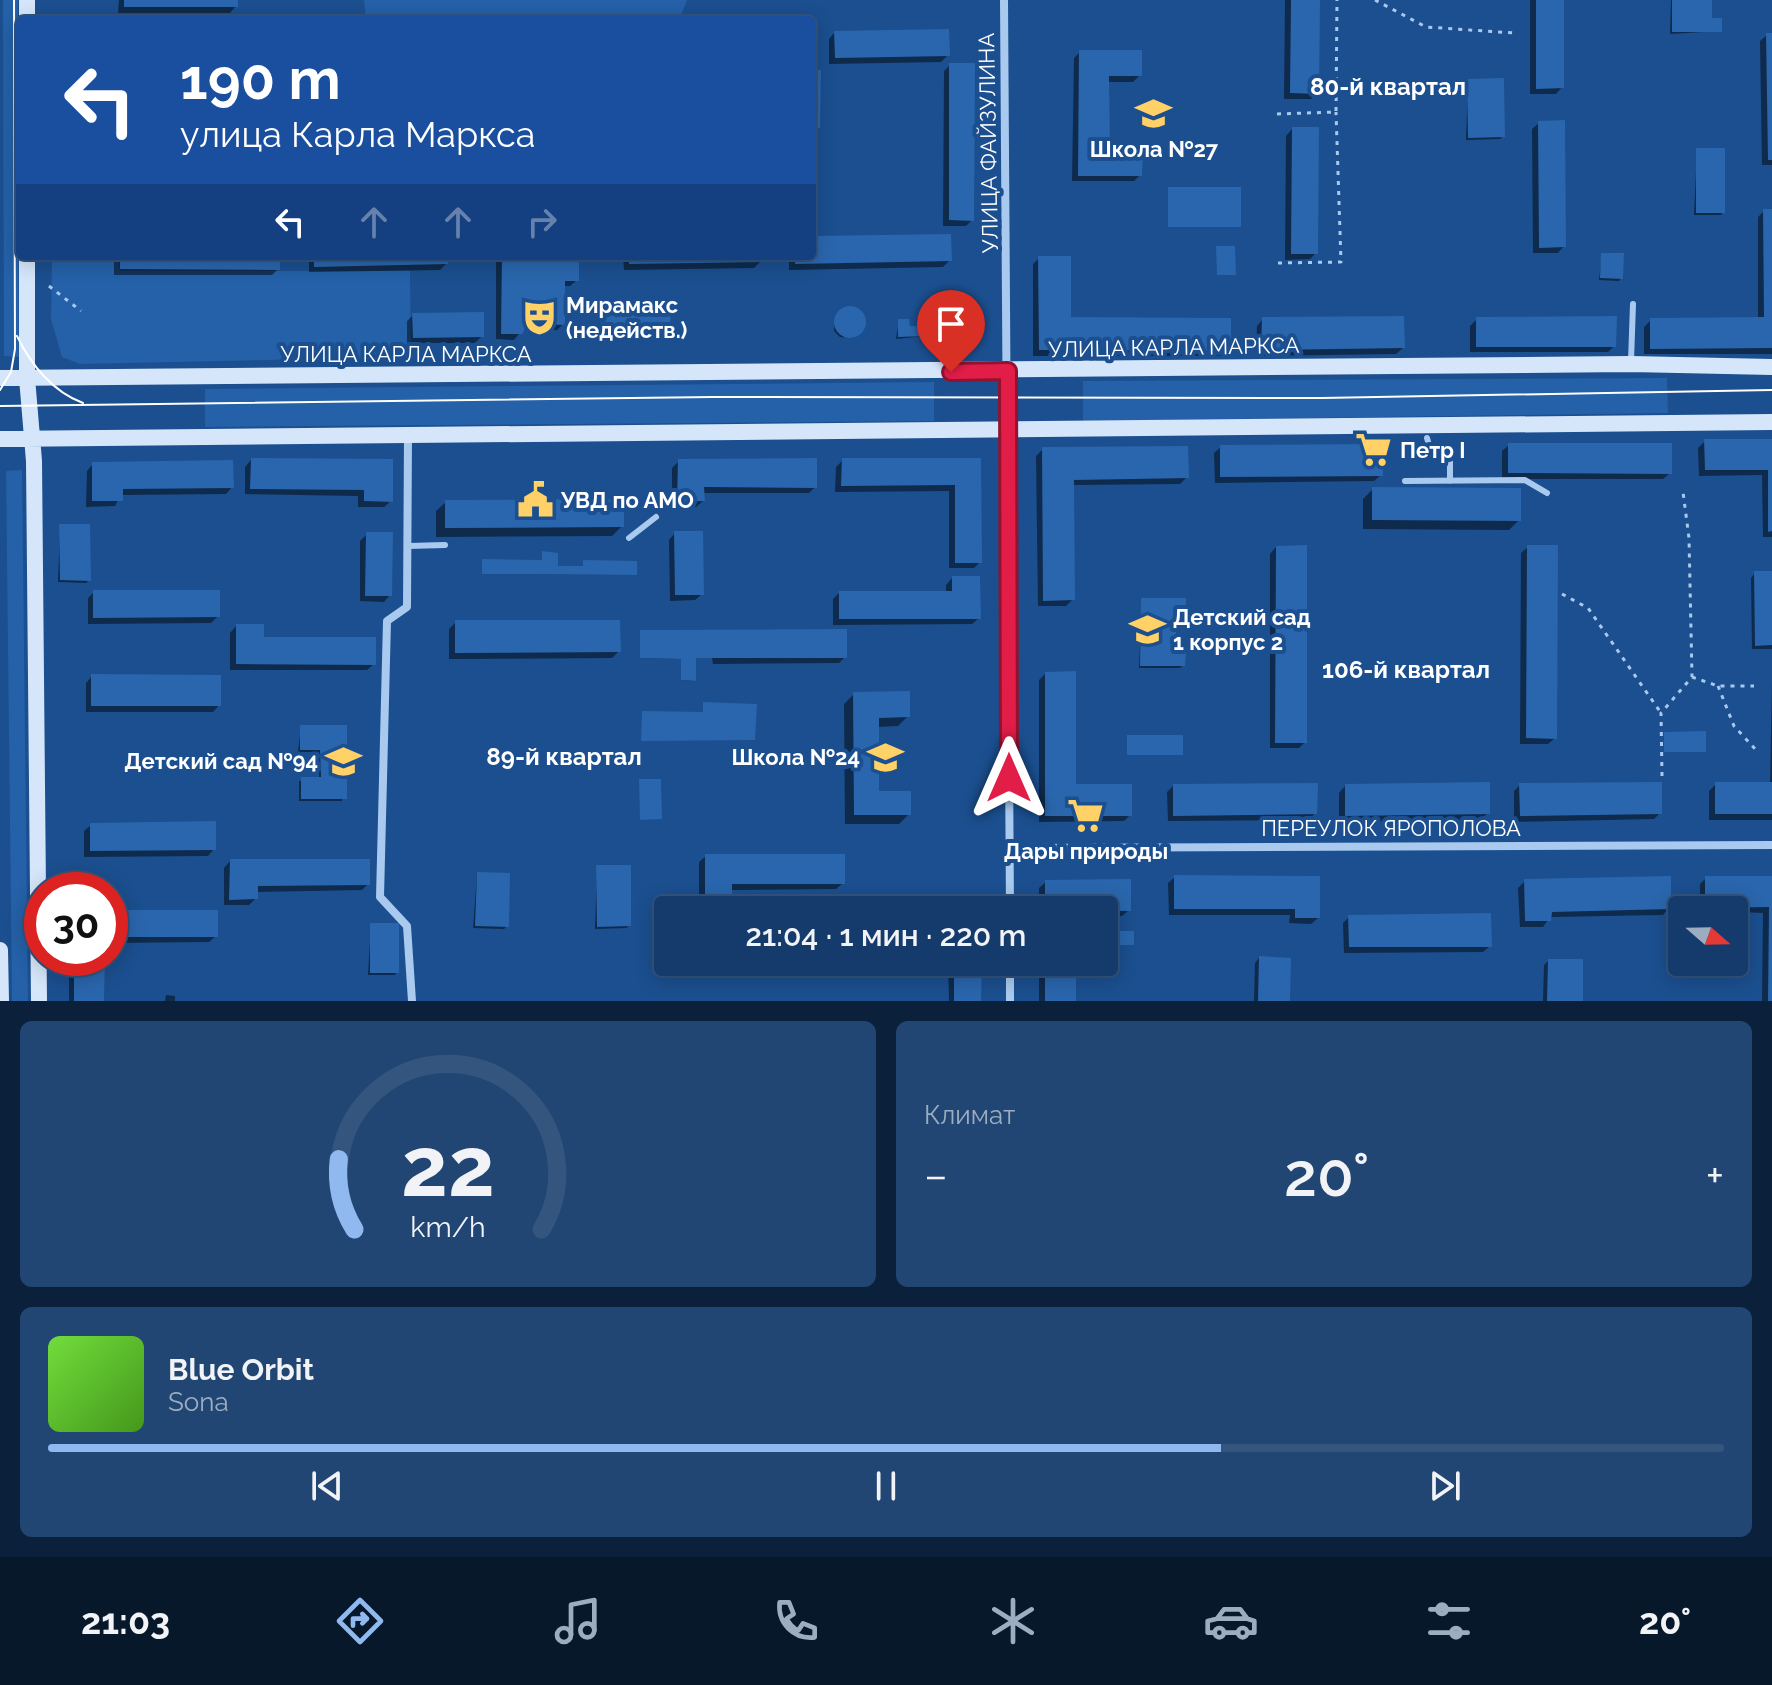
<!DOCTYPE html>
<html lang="ru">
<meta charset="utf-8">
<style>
body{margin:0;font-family:Raleway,sans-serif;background:#214673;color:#f1f3f6;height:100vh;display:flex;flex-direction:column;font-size:30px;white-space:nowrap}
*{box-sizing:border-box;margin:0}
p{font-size:26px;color:#9dadc1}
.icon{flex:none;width:44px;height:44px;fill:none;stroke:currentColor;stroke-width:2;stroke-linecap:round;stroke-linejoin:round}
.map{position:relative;height:1001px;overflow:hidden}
.panel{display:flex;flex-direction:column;gap:20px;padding:20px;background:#0b203b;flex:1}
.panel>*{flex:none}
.banner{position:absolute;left:16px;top:16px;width:800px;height:244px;border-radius:8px;box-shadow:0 4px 20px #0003,0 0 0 2px #33557e;background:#1a4fa0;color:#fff;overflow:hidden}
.needle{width:52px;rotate:110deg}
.buttons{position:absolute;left:1668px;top:896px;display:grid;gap:16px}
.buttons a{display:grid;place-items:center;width:80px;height:80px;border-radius:8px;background:#143b6b;box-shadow:0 4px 20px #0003,0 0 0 2px #33557e;font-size:40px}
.speed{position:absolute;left:24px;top:872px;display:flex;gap:16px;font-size:40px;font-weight:700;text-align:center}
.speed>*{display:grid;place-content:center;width:104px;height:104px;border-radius:50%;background:#143b6b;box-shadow:0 4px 20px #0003,0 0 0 2px #33557e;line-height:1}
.speed .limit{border:12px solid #d22;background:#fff;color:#111}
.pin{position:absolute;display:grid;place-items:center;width:68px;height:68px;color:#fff;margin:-82px -34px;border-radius:50% 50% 50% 0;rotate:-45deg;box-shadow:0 0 8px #0007}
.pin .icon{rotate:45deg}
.me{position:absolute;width:88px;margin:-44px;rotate:0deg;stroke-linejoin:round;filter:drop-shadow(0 0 6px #0008)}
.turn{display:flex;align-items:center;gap:28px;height:168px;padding:0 32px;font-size:36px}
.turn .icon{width:104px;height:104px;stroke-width:2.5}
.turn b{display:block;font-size:56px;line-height:68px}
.lanes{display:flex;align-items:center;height:76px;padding:0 32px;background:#0003;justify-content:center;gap:40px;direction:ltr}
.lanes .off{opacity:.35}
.big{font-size:60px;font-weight:600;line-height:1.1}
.panel .tile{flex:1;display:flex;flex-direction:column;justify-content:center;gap:12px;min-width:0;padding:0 28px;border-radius:12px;background:#214673}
.panel .dial{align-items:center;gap:0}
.dial svg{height:208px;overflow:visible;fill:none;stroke:#33557e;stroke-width:7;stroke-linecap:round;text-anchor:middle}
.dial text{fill:#f1f3f6;stroke:none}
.song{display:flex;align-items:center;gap:24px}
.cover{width:96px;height:96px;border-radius:12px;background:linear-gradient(135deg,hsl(100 70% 55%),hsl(100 70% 35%))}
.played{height:8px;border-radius:4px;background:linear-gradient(90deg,#90b9f0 70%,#33557e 70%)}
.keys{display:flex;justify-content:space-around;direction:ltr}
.heat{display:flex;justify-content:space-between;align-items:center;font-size:44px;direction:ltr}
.panel .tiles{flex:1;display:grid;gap:20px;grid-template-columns:1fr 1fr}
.tile:last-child{grid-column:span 2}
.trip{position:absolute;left:654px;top:896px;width:464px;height:80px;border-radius:8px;background:#143b6b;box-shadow:0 4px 20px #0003,0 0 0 2px #33557e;font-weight:600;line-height:80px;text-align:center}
.tabs{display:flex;height:128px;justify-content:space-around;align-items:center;background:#08182b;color:#9dadc1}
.tabs .icon{width:56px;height:56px}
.tabs .on{color:#90b9f0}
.tabs b{font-size:36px;color:#f1f3f6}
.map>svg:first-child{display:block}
</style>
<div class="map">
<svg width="1772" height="1001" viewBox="0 0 1772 1001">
<rect width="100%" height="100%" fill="#1b4f8f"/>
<path fill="#2461a8" d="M3 0H18L19 357 4 356Z
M364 0H687L679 20H366Z
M52 256H118L120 271H410L411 357 80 364 62 357 51 319Z
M1667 378 1668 413 1083 421V381Z
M934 382V421L205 427V389Z
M22 470 28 1001H12L6 471Z"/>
<path fill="#0007" d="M119 0H236V6L230 13H118Z
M1285 0H1318L1317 93 1311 99H1284Z
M1530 0H1562V87L1556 94H1530Z
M1671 0H1710V20L1720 31 1670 34Z
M835 32 948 55 941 62 829 64V39Z
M1767 35H1772V165H1762L1760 41Z
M1080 52 1140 75 1133 82H1108V152L1140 175 1134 181H1072L1074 58Z
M950 65 972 220 966 226H943L944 71Z
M1468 81 1503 136 1500 139 1466 140Z
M1539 123 1564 246 1558 253H1533L1532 129Z
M1292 129 1316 253 1310 259 1285 260 1286 136Z
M1697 150 1723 212 1721 215H1694Z
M1764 211H1772V354H1644V327L1651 320 1758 319V217Z
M812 238 950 260 943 267 789 270V256H812Z
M1602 255 1621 278 1619 281 1599 280Z
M114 256H278V269L272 275H114Z
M309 256H446V264L440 270 309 272Z
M496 256H577V280L570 286H563V324L557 330H522L514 340 496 339Z
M623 256H761V261L754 268 624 270Z
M1039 258 1069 319 1228 350 1222 356H1033V264Z
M601 307 668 334 597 335Z
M847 309H856L864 316 854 338 840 337 834 331 835 320Z
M413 315 482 336 475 343H407V321Z
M1263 319 1403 348 1396 354 1256 356 1257 326Z
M1477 319 1614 346 1608 352H1470V326Z
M899 321 908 328 925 336 896 339Z
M1705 441H1772V537H1763L1762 475 1699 476 1698 448Z
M1509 445 1670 473 1663 479H1502V451Z
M1221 447 1381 475 1374 481 1215 483 1214 453Z
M1043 449 1187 477 1180 484 1072 485 1073 599 1066 606H1038L1036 456Z
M251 460 391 461V501L384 507H358V496L245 494V467Z
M843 460H979L980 562 974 568H949V491L835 492 836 467Z
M679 461 815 487 809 493H703V501L696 507H672V468Z
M93 464 232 487 226 494 121 495 115 506 86 507 87 471Z
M1373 489 1519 520 1509 530 1363 529V499Z
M446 502 622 526 612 536 436 537V511Z
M60 526 89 580 86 583 58 582Z
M675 533 702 594 695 600 670 601 669 540Z
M367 534 390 595 384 602 360 601V541Z
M1276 547 1305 742 1299 748H1270V554Z
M1528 547 1555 738 1548 744H1520L1521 553Z
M482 562 556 567 635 575 482 574Z
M1755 573H1772V649H1752L1751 578Z
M952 578 979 618 972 624 833 625V599L839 593H946V585Z
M94 592 218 616 211 623 88 624V598Z
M1142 600 1184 616 1174 619V651L1183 665 1180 668H1139Z
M456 622 619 651 612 658 449 659V629Z
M236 626 262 639 374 664 367 670H230V633Z
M640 632 845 657 839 663 713 664 712 658H694V681L681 680V659L640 658Z
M1045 674 1074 786 1130 815 1124 821 1039 822V680Z
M92 676 219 705 213 712H86V683Z
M1772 680V820H1709V791L1716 784H1770Z
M854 694 908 716 898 726 877 727V793L909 814 899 824H845L844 704Z
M301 727H345L342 801H299V781L319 779V752H298Z
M1520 785 1660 813 1654 819 1514 822V791Z
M1173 786 1315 813 1309 820 1168 821 1167 792Z
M1345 786 1488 813 1481 819 1339 822V793Z
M91 825 214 849 208 856 84 857V831Z
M706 856 843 883 836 889 730 890V896L724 903 699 902V862Z
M230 861 368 884 362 890 256 892V898L249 905H224V868Z
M597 867 629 926 626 928 595 929Z
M477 874 507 926 504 929 473 928Z
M1175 877 1318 878V918L1311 924 1289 923 1290 915H1169L1168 883Z
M1706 878H1772V1001H1762L1763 913 1700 910V884Z
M1525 881 1669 908 1663 915 1550 917 1543 927H1520L1518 888Z
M1046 882 1129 910 1122 916H1104V910H1039V888Z
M842 900 979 910H835Z
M110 912 216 936 209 942 110 943Z
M1349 917 1490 946 1483 952 1344 953 1343 923Z
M371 925 397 972 395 975H368Z
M103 958 102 1001H69V959Z
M1259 958 1288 1001H1254L1255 963Z
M1548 961 1581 1001H1543L1544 965Z
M728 962H742V971L728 972Z
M948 962H980L979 1001H949Z
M1039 962H1074V1001H1039Z
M166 995 175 996V1001H165Z"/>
<path fill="#2a66ad" d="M124 0H238V7H124Z
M1291 0H1320L1319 94 1290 93Z
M1536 0H1564V88L1536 89Z
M1672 0H1712V18H1722V32H1672Z
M949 29 950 56 835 58 834 31Z
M1766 33H1772V160H1768Z
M1079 50H1142V76H1109L1110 150H1143L1142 176H1078Z
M949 63H975L974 221 949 220Z
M812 70H821L820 128H812Z
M1504 78 1505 137 1468 138 1467 79Z
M1565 120 1566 247 1539 248 1538 121Z
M1292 127H1319L1318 254H1291Z
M1696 148H1725V213H1696Z
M1168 187H1241V227H1168Z
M1763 209H1772V348L1650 349V318L1764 317Z
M951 234 952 261 795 264V256H812V236Z
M1216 246H1235L1236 275H1217Z
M1601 253H1624L1623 279 1600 278Z
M120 256H280V270L120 269Z
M314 256H448V264L314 267Z
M502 256H579V281H565V325L528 324 522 334H501Z
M629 256H763V262L629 264Z
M1038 256H1071V317L1231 318V351L1039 350Z
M600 305 671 307 670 335 599 334Z
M834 322a16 16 0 1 1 32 0a16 16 0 1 1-32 0Z
M484 312V337L413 338 412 313Z
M1404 316 1405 348 1261 350 1262 317Z
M1617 316 1616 347H1476V317Z
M898 319H909L910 326H926L927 336 898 337Z
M1704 439H1772V531L1768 532V470H1705Z
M1508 443H1672V474L1508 473Z
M1383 444V476L1220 477V445Z
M1188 446 1189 478 1074 480 1075 600 1043 601 1042 447Z
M251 458 393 459V502L364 501V490L250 489Z
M817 458V488L704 487 705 501 677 502 678 459Z
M842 458H981L982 563H955V485L841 486Z
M233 460 234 488 123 489V501H92V462Z
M1372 487 1521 488V521L1372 520Z
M624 499V527L445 528V500Z
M59 524H90L91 581 60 580Z
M674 531H703L704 595H675Z
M366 532H393L392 596H365Z
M1307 545V743H1275L1276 546Z
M1527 545H1558L1557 739 1526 738Z
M542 551 558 553V566H583V560L637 561V575L482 574V559L542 560Z
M1754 571H1772V645L1755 646Z
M952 576H980L981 619H839V591H952Z
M93 590H220V617L93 618Z
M1141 598H1186V617H1176V649H1186L1185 666H1140Z
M455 620H620L621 652 455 653Z
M236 624H264V637H376V665L236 664Z
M847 629V658H696V681L681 680V659L640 658V630Z
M1076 671V784H1132V816H1045V672Z
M91 674 221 675V706H91Z
M910 691V717L879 718V791H911V815H854L853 692Z
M703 702 757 704 755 740 641 741 642 711 703 712Z
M300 725H347V799H301V777H321L320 750H300Z
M1706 731V752H1664V732Z
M1127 735H1183V755H1127Z
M639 779H661L662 819 640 820Z
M1490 782V814L1345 816V784Z
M1662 782V814L1520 816 1519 783Z
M1715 782H1772V814H1715Z
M1318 783 1317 814 1173 816V784Z
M216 821V850L90 851V823Z
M705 854H845V884H732V897H705Z
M230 859H370V885L258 886V899L229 900Z
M596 865H631V926L597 927Z
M477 872 510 873 509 927 475 926Z
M1174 875 1320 876V918H1295V909H1174Z
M1671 876V909L1552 912 1551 921H1525L1524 879Z
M1705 876H1772V1001H1768L1769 907 1705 908Z
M1131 879V911L1045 910V880Z
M841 898 981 899V910H841Z
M110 910H218V937H110Z
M1491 913 1492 947H1349L1348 915Z
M370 923H399V973H370Z
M1118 931H1134V945H1117Z
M1259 956 1291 958 1290 1001H1258Z
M74 958H105L104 1001H74Z
M1548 959H1583V1001H1547Z
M954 962H982L981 1001H954Z
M1045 962H1076V1001H1045Z"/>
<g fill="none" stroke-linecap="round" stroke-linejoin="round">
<path stroke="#a9c9ee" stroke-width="3" stroke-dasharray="4 6" stroke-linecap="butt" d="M1375 0 1426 27 1514 33
M1277 114 1336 112 1337 0
M1278 263 1341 262 1336 112
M49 286 81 311
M1562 594 1588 608 1661 713
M1692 677 1718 686H1754
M1718 686 1734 726 1756 750
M1662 776 1661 713 1692 677 1689 538 1683 492"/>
<path stroke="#a9c9ee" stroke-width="6" d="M1631 361 1633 304
M1427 438 1431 452 1450 457V481
M1405 481 1525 480 1547 493
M629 538 656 517
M408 546 445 545"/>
<path stroke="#a9c9ee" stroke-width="8" d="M1004 0 1010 910
M408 436 407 607 387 621 380 897 407 926 412 1001
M1009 848 1772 845
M1010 962V1001"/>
<path stroke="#d6e6fa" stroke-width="16" d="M27 0V20
M27 256V378L34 461 39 1001
M0 378 1631 364 1772 367
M0 439 1772 422
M0 950 1 1001"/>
<path stroke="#fff" stroke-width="2" d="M17 336C31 365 53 392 83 403
M0 390 11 372 15 349 14 0
M0 406 713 397 1322 398 1772 390"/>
</g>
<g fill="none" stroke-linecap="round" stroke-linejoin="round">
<defs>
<path id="route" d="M951 372 1008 371 1009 778"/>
</defs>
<use href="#route" stroke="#92132f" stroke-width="20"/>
<use href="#route" stroke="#e11d48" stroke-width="14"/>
</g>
<defs>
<symbol id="school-bare" viewBox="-9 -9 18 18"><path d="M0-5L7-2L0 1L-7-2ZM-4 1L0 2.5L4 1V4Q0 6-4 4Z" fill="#ffd166" stroke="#1b4f8f" stroke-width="2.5" paint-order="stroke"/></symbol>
<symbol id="theatre-bare" viewBox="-9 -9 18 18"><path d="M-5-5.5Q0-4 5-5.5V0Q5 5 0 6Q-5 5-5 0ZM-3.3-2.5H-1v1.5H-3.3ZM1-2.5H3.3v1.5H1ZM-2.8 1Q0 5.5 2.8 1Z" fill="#ffd166" stroke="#1b4f8f" stroke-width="2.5" paint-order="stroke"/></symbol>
<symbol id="supermarket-bare" viewBox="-9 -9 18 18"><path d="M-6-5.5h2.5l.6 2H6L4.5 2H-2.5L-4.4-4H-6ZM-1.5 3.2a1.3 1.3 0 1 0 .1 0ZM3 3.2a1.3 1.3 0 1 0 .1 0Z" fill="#ffd166" stroke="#1b4f8f" stroke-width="2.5" paint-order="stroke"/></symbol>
<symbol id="civic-bare" viewBox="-9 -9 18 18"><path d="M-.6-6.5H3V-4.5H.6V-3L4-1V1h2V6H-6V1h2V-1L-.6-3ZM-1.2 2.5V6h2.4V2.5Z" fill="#ffd166" stroke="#1b4f8f" stroke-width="2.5" paint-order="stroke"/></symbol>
</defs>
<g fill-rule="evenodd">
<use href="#school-bare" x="1128" y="88" width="51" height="51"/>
<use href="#theatre-bare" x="514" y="292" width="51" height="51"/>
<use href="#supermarket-bare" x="1348" y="424" width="51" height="51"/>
<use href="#civic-bare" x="510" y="474" width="51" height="51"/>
<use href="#school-bare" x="1122" y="604" width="51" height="51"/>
<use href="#school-bare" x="860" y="732" width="51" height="51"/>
<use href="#school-bare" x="318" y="736" width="51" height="51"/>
<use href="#supermarket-bare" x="1060" y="790" width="51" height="51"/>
</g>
<g text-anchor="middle" stroke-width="8" stroke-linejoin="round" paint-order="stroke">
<g font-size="22" fill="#fff" stroke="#1b4f8f">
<text transform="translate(988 143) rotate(-91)" y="8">УЛИЦА ФАЙЗУЛИНА</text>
<text transform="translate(1174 347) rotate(-1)" y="8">УЛИЦА КАРЛА МАРКСА</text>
<text x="406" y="362">УЛИЦА КАРЛА МАРКСА</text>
<text x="1391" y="836">ПЕРЕУЛОК ЯРОПОЛОВА</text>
</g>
<g font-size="22" font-weight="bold" fill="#fff" stroke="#1b4f8f" text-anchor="start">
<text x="1154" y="157" text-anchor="middle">Школа №27</text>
<text x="566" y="313">Мирамакс<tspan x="566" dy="25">(недейств.)</tspan></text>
<text x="1400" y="458">Петр I</text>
<text x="561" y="508">УВД по АМО</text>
<text x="1173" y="625">Детский сад<tspan x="1173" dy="25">1 корпус 2</tspan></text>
<text x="860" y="765" text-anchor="end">Школа №24</text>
<text x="318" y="769" text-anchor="end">Детский сад №94</text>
<text x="1086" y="859" text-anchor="middle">Дары природы</text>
</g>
<g font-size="24" font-weight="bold" fill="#fff" stroke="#1b4f8f">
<text x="1388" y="95">80-й квартал</text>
<text x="1406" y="678">106-й квартал</text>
<text x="564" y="765">89-й квартал</text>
</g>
</g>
</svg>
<div class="buttons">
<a><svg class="needle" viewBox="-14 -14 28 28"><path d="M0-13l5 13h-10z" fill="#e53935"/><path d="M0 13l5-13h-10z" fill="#9dadc1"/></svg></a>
</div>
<div class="speed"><div class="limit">30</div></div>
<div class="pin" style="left:951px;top:372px;background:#d93025"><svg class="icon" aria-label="arrive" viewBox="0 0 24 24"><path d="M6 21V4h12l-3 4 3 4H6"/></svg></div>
<svg class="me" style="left:1009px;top:778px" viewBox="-20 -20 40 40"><path d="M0-17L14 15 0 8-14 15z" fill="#e11d48" stroke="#fff" stroke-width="4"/></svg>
<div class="trip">21:04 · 1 мин · 220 m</div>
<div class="banner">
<div class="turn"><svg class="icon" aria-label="left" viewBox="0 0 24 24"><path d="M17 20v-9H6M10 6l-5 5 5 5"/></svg><div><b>190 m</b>улица Карла Маркса</div></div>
<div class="lanes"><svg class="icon" aria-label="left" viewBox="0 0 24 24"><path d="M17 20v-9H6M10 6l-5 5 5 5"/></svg><svg class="icon off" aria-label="ahead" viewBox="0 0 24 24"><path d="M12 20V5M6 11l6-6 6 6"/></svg><svg class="icon off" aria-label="ahead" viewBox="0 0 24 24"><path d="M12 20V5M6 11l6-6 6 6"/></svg><svg class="icon off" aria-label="right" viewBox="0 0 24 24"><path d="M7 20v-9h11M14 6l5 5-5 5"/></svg></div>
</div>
</div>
<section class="panel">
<div class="tiles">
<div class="tile dial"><svg viewBox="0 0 100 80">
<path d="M14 69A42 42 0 1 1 86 69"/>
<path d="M14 69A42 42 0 0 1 8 42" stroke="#90b9f0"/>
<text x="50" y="56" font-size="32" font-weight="700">22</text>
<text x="50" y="72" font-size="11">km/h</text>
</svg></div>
<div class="tile"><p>Климат</p>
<div class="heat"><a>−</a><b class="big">20°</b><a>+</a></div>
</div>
<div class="tile">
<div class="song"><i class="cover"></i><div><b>Blue Orbit</b><p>Sona</p></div></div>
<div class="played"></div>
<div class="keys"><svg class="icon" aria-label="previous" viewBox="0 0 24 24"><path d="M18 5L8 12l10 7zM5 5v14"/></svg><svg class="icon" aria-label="pause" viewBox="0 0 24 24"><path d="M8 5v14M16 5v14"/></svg><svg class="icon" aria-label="next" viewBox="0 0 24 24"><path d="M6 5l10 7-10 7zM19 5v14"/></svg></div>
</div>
</div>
</section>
<nav class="tabs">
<b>21:03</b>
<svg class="icon on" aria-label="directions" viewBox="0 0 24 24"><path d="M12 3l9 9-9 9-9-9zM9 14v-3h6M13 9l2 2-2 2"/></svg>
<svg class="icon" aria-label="music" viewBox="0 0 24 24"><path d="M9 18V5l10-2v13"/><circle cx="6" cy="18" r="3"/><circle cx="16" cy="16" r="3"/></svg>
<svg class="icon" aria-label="phone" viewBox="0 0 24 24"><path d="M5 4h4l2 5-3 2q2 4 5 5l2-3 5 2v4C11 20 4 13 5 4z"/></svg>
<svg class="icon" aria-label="climate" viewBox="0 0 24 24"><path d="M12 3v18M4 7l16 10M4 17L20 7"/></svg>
<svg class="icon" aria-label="car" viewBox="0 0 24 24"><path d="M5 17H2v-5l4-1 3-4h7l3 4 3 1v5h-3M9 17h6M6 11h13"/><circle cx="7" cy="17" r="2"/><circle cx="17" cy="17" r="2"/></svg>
<svg class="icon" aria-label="filters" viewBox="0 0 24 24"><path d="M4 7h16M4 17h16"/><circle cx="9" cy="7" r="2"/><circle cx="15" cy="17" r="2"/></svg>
<b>20°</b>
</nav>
